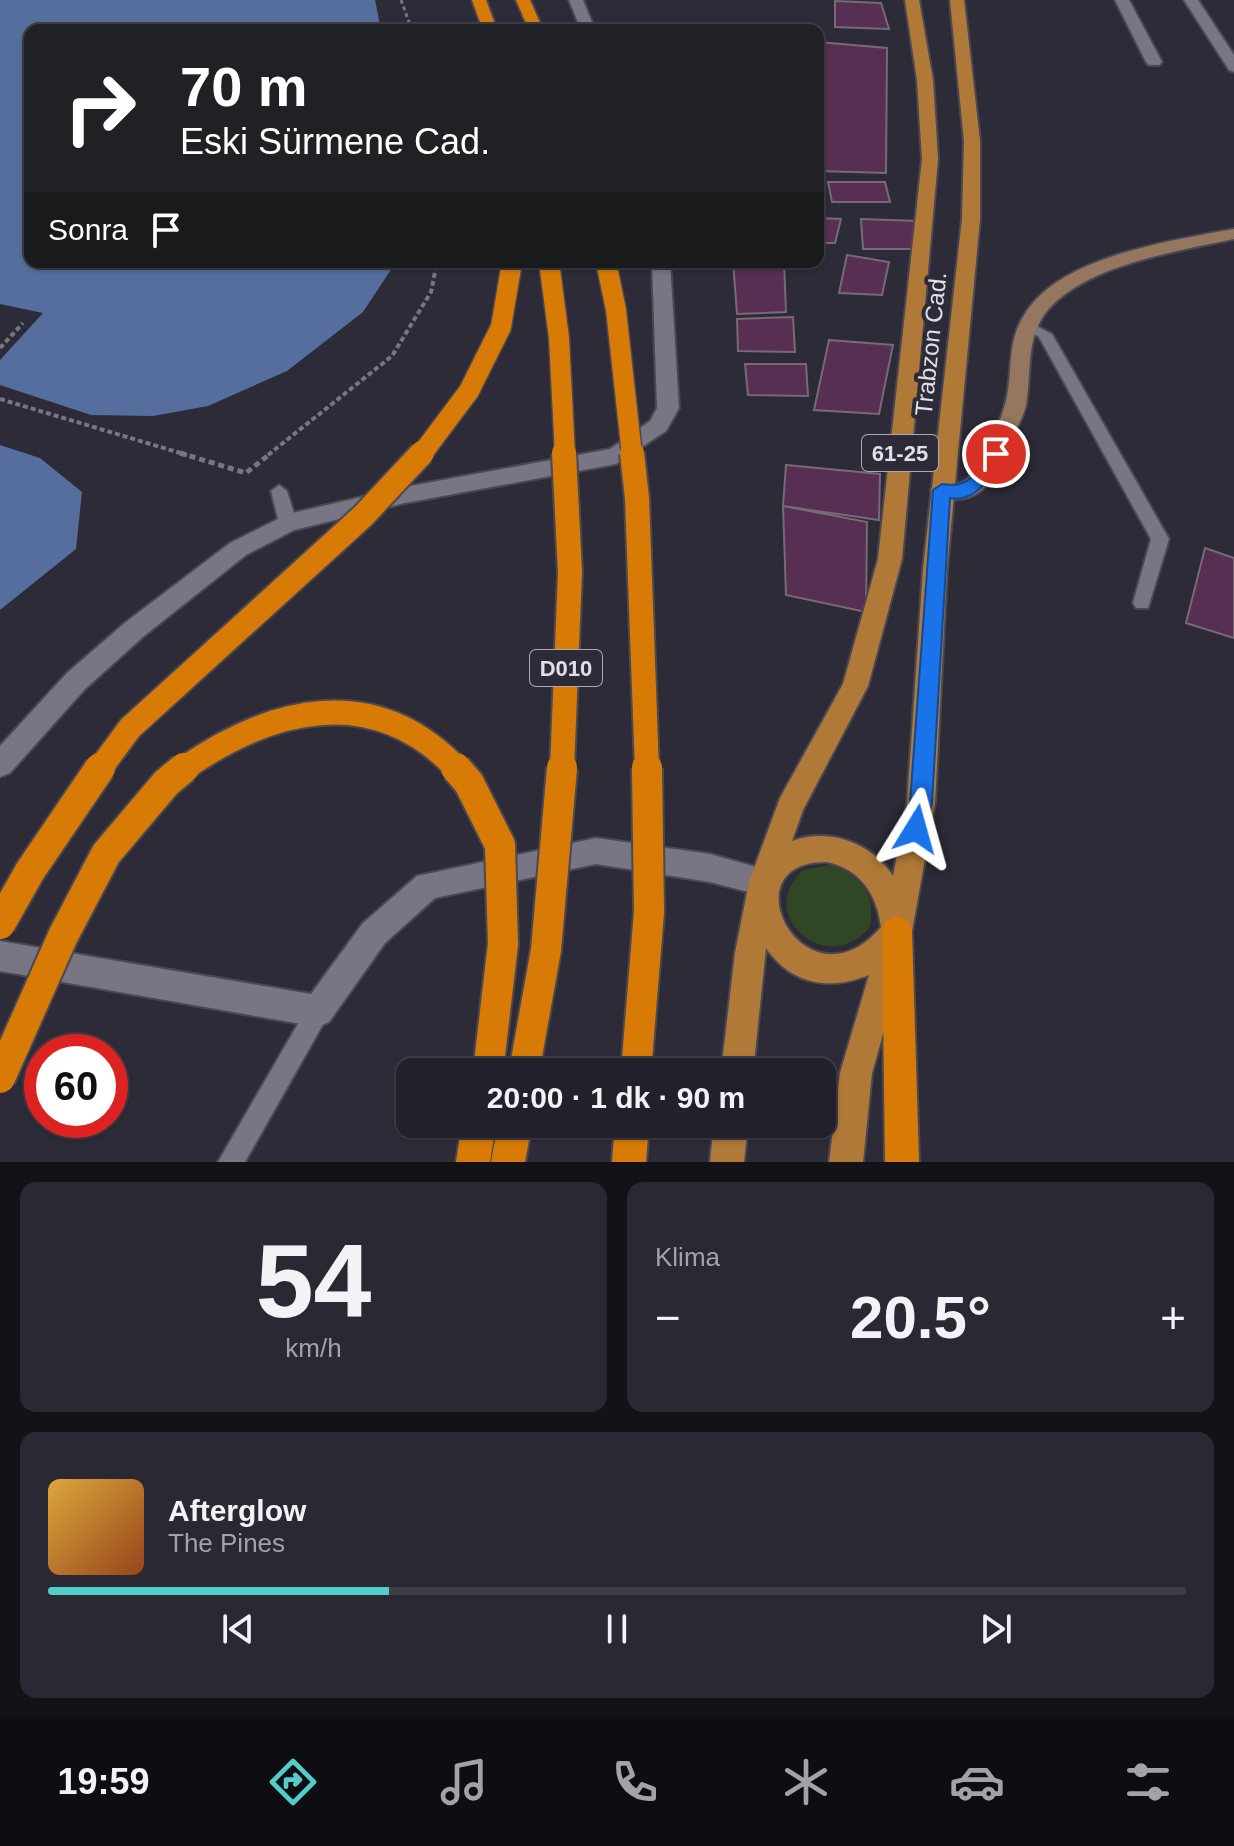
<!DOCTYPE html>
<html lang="tr">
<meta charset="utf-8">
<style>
body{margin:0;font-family:Helvetica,sans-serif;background:#2a2832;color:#f1f3f6;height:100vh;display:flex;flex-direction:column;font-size:30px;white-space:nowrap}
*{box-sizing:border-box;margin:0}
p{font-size:26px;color:#a2a3a8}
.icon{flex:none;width:44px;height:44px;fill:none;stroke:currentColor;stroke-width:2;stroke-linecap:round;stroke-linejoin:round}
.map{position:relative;height:1162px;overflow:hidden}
.panel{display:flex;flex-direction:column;gap:20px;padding:20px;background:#131217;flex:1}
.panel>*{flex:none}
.guide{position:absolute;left:24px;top:24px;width:800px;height:244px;border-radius:16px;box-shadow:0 2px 6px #0004,0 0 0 2px #3f3e47;background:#202124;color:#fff;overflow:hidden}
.speed{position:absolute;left:24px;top:1034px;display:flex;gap:16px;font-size:40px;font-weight:700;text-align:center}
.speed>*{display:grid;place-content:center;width:104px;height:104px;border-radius:50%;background:#22202a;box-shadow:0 2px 6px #0004,0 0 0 2px #3f3e47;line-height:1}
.speed .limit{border:12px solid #d22;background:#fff;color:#111}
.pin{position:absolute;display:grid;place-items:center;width:68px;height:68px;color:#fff;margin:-34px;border:4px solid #fff;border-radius:50%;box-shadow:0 2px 8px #0007}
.me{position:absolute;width:88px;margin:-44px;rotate:8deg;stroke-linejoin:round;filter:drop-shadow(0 0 6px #0008)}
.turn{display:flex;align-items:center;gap:28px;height:168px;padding:0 24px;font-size:36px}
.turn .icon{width:104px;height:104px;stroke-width:2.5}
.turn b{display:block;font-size:56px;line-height:68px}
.then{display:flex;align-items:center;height:76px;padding:0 24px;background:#0003;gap:16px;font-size:30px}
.big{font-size:60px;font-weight:700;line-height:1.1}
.panel .card{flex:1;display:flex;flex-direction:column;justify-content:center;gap:12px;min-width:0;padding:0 28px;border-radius:16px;background:#2a2832}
.panel .dial{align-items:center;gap:0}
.dial b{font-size:104px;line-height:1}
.song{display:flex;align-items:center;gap:24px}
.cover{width:96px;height:96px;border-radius:12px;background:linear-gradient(135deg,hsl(40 70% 55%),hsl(20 70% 35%))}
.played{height:8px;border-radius:4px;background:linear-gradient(90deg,#53cdca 30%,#3f3e47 30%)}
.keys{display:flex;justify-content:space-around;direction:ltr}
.heat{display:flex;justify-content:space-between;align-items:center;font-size:44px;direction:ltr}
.panel .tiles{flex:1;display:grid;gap:20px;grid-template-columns:1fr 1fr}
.card:last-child{grid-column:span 2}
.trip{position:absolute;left:396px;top:1058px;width:440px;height:80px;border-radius:16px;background:#22202a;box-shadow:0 2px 6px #0004,0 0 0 2px #3f3e47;font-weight:700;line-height:80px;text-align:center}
.tab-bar{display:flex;height:128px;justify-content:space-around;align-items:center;background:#0e0d11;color:#a2a3a8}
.tab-bar .icon{width:56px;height:56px}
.tab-bar .selected{color:#53cdca}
.tab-bar b{font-size:36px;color:#f1f3f6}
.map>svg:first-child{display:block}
</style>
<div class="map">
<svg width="1234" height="1162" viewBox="0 0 1234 1162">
<rect width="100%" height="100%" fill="#2d2b38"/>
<path fill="#304725" d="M830 865C860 873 878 896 869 928 826 978 754 914 803 870Z"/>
<path fill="#556e9d" d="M0 0H375L381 30H30V262H391L390 271 363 312 287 371 208 406 153 416 91 415 0 385V360L43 313 0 304Z
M0 445 40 458 82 492 76 549 0 610Z"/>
<path fill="#572f53" stroke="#776a75" stroke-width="2" d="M835 1 881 3 889 29 835 27Z
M818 42 887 48 886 173 818 171Z
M828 182H885L890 202H832Z
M818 218 841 219 835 243H818Z
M861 219 917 221 915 249H863Z
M847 255 889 262 882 295 839 293Z
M733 262H784L786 312 737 314Z
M793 317 795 352 738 351 737 319Z
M829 340 893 345 879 414 814 410Z
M745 364H806L808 396 748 395Z
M786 465 880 474 879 520 783 506Z
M783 506 867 522 866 612 786 595Z
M1205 548 1234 558V638L1186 623Z"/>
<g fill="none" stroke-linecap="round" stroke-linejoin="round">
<defs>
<path id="lane" d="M1029 322 1052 334 1169 539 1148 608H1136L1133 603 1151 539 1039 337 1022 327Z
M279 485 287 491 297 523 288 529 279 523 271 491Z
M318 999 326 1003 330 1011 326 1019 245 1162H218L310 1003Z"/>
<path id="street" d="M569 0H583L595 30H581Z
M1115 0H1129L1162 62 1159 65H1149L1146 62Z
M1184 0H1198L1234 55V72L1229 70Z
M652 262H670L679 408 666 431 616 464 405 503 294 530 246 555 144 636 85 689 10 773 0 777V746L67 673 126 622 230 543 288 514 405 487 610 449 650 421 657 408Z
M596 838 710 854 774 872 779 882 774 892 764 896 710 882 596 864 435 898 385 943 329 1022 318 1027 0 971V941L311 994 363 923 417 876Z"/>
<path id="secondary" d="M1234 229V239C1178 251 1085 265 1047 311 1025 339 1032 372 1026 405 1023 419 1014 432 1009 445 993 482 980 509 934 496L931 490 934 484C944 481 955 487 963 482 973 476 979 462 984 452 990 438 1000 423 1004 408 1016 369 1002 341 1032 304 1072 255 1174 240 1234 229Z"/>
<path id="primary" d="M905 0H919L933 80 938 159 902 559 868 686 803 810 792 841C829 827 872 843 893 876L907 803 923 569 962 219 964 141 950 0H964L980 141V219L947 569 935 803 912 931 872 1073 863 1162H829L840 1073 869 975C829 991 792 985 766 948L753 1072H721L735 953 749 882 780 798 843 684 878 559 922 159 917 80ZM827 862C860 869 877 894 881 927 806 1015 724 861 827 862Z
M714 1124H748L744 1162H710Z"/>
<path id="highway" d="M472 0H486L497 30H483Z
M516 0H530L543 30H529Z
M897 916 908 921 912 931 919 1162H885L882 931 886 921Z
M462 1124H496L490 1162H456Z
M498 1124H532L525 1162H491Z
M615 1124H649L646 1162H612Z"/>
</defs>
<use href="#lane" stroke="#4a4853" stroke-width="4"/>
<use href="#street" stroke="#4a4853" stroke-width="4"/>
<use href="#secondary" stroke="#4a4853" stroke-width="4"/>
<use href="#primary" stroke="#4a4853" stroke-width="4"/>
<use href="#highway" stroke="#4a4853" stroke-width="4"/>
<path stroke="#787681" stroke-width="3" stroke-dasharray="4 3" stroke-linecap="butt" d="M401 0 412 30"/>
<path stroke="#787681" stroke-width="4" stroke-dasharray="5 3" stroke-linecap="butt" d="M0 348 23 323
M0 399 187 455
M268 455 392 356 431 292 437 262"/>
<path stroke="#787681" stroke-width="5" stroke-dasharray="6 4" stroke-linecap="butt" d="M180 453 246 473 271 453"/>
<use href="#lane" fill="#787584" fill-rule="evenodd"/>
<use href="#street" fill="#787584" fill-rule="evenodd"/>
<use href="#secondary" fill="#94775e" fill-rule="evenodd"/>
<use href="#primary" fill="#b17938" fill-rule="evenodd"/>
<use href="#highway" fill="#d77b06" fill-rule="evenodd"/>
<defs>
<path id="highway-bridge-far2" d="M549 262 559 338 565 455
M606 262 616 310 632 455
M421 455 469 391 501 327 512 262"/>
<path id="highway-bridge-far1" d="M632 453 637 498 647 770
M99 770 130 728 363 516 422 453
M182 770C271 707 375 681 458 770
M562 770 570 572 564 453"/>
<path id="highway-bridge" d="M456 768 469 783 500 845 503 944 488 1072
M0 924 30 871 100 768
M524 1072 546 950 562 768
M636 1072 649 912 647 768
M0 1078 63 936 106 854 166 783 184 768"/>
</defs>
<use href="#highway-bridge-far2" stroke="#4a4853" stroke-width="23" stroke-linecap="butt"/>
<use href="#highway-bridge-far1" stroke="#4a4853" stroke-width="28" stroke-linecap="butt"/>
<use href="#highway-bridge" stroke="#4a4853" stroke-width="34" stroke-linecap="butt"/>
<use href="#highway-bridge-far2" stroke="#d77b06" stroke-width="20"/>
<use href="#highway-bridge-far1" stroke="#d77b06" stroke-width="24"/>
<use href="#highway-bridge" stroke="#d77b06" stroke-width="30"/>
</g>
<path fill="#1a73e8" stroke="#114b97" stroke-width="2" d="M996 448 1004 454C992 474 978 503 950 498L932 803 924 836 916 839 909 836 905 829 910 803 933 490 942 484C972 489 975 472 990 449Z"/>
<g text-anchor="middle" stroke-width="8" stroke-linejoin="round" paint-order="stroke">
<g fill="#2d2b38" stroke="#aba9b3" stroke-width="2">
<rect x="862" y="435" width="76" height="36" rx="6"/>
<rect x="530" y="650" width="72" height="36" rx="6"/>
</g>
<g font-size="22" font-weight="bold" fill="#e1dfe8">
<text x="900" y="461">61-25</text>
<text x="566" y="676">D010</text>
</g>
<g font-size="24" fill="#e1dfe8" stroke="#2d2b38">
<text transform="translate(931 344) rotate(-84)" y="8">Trabzon Cad.</text>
</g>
</g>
</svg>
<div class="speed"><div class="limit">60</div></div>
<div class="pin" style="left:996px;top:454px;background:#d93025"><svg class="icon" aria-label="arrive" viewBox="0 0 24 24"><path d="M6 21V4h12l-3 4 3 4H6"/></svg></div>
<svg class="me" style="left:916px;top:829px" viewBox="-20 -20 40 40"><path d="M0-17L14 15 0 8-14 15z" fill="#1a73e8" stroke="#fff" stroke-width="4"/></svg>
<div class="trip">20:00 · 1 dk · 90 m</div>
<div class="guide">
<div class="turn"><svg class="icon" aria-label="right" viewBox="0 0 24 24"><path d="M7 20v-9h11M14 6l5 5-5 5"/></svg><div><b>70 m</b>Eski Sürmene Cad.</div></div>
<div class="then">Sonra<svg class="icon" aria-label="arrive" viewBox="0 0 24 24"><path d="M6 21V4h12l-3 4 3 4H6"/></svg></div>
</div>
</div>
<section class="panel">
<div class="tiles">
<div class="card dial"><b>54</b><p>km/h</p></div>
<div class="card"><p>Klima</p>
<div class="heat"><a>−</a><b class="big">20.5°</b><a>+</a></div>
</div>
<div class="card">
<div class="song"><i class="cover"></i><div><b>Afterglow</b><p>The Pines</p></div></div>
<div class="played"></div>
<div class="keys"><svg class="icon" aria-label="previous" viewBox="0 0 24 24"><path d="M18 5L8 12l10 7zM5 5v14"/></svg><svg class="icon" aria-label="pause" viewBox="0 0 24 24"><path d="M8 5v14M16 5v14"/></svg><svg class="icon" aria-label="next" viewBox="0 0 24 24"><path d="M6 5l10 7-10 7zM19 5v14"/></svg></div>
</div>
</div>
</section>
<nav class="tab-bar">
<b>19:59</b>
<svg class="icon selected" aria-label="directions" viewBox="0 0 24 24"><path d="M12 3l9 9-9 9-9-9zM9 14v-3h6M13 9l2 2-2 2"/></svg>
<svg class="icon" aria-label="music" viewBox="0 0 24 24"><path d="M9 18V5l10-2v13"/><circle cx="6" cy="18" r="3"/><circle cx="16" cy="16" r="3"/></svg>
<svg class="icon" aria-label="phone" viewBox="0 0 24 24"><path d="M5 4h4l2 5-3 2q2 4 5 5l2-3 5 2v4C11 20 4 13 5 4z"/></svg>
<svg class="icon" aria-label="climate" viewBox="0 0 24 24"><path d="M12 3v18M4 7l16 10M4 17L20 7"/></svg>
<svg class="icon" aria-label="car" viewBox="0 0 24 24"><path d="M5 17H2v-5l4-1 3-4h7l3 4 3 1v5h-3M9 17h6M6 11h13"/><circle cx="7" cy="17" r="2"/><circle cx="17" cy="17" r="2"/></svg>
<svg class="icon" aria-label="filters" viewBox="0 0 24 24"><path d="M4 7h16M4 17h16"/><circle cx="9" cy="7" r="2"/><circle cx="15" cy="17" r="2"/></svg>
</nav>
